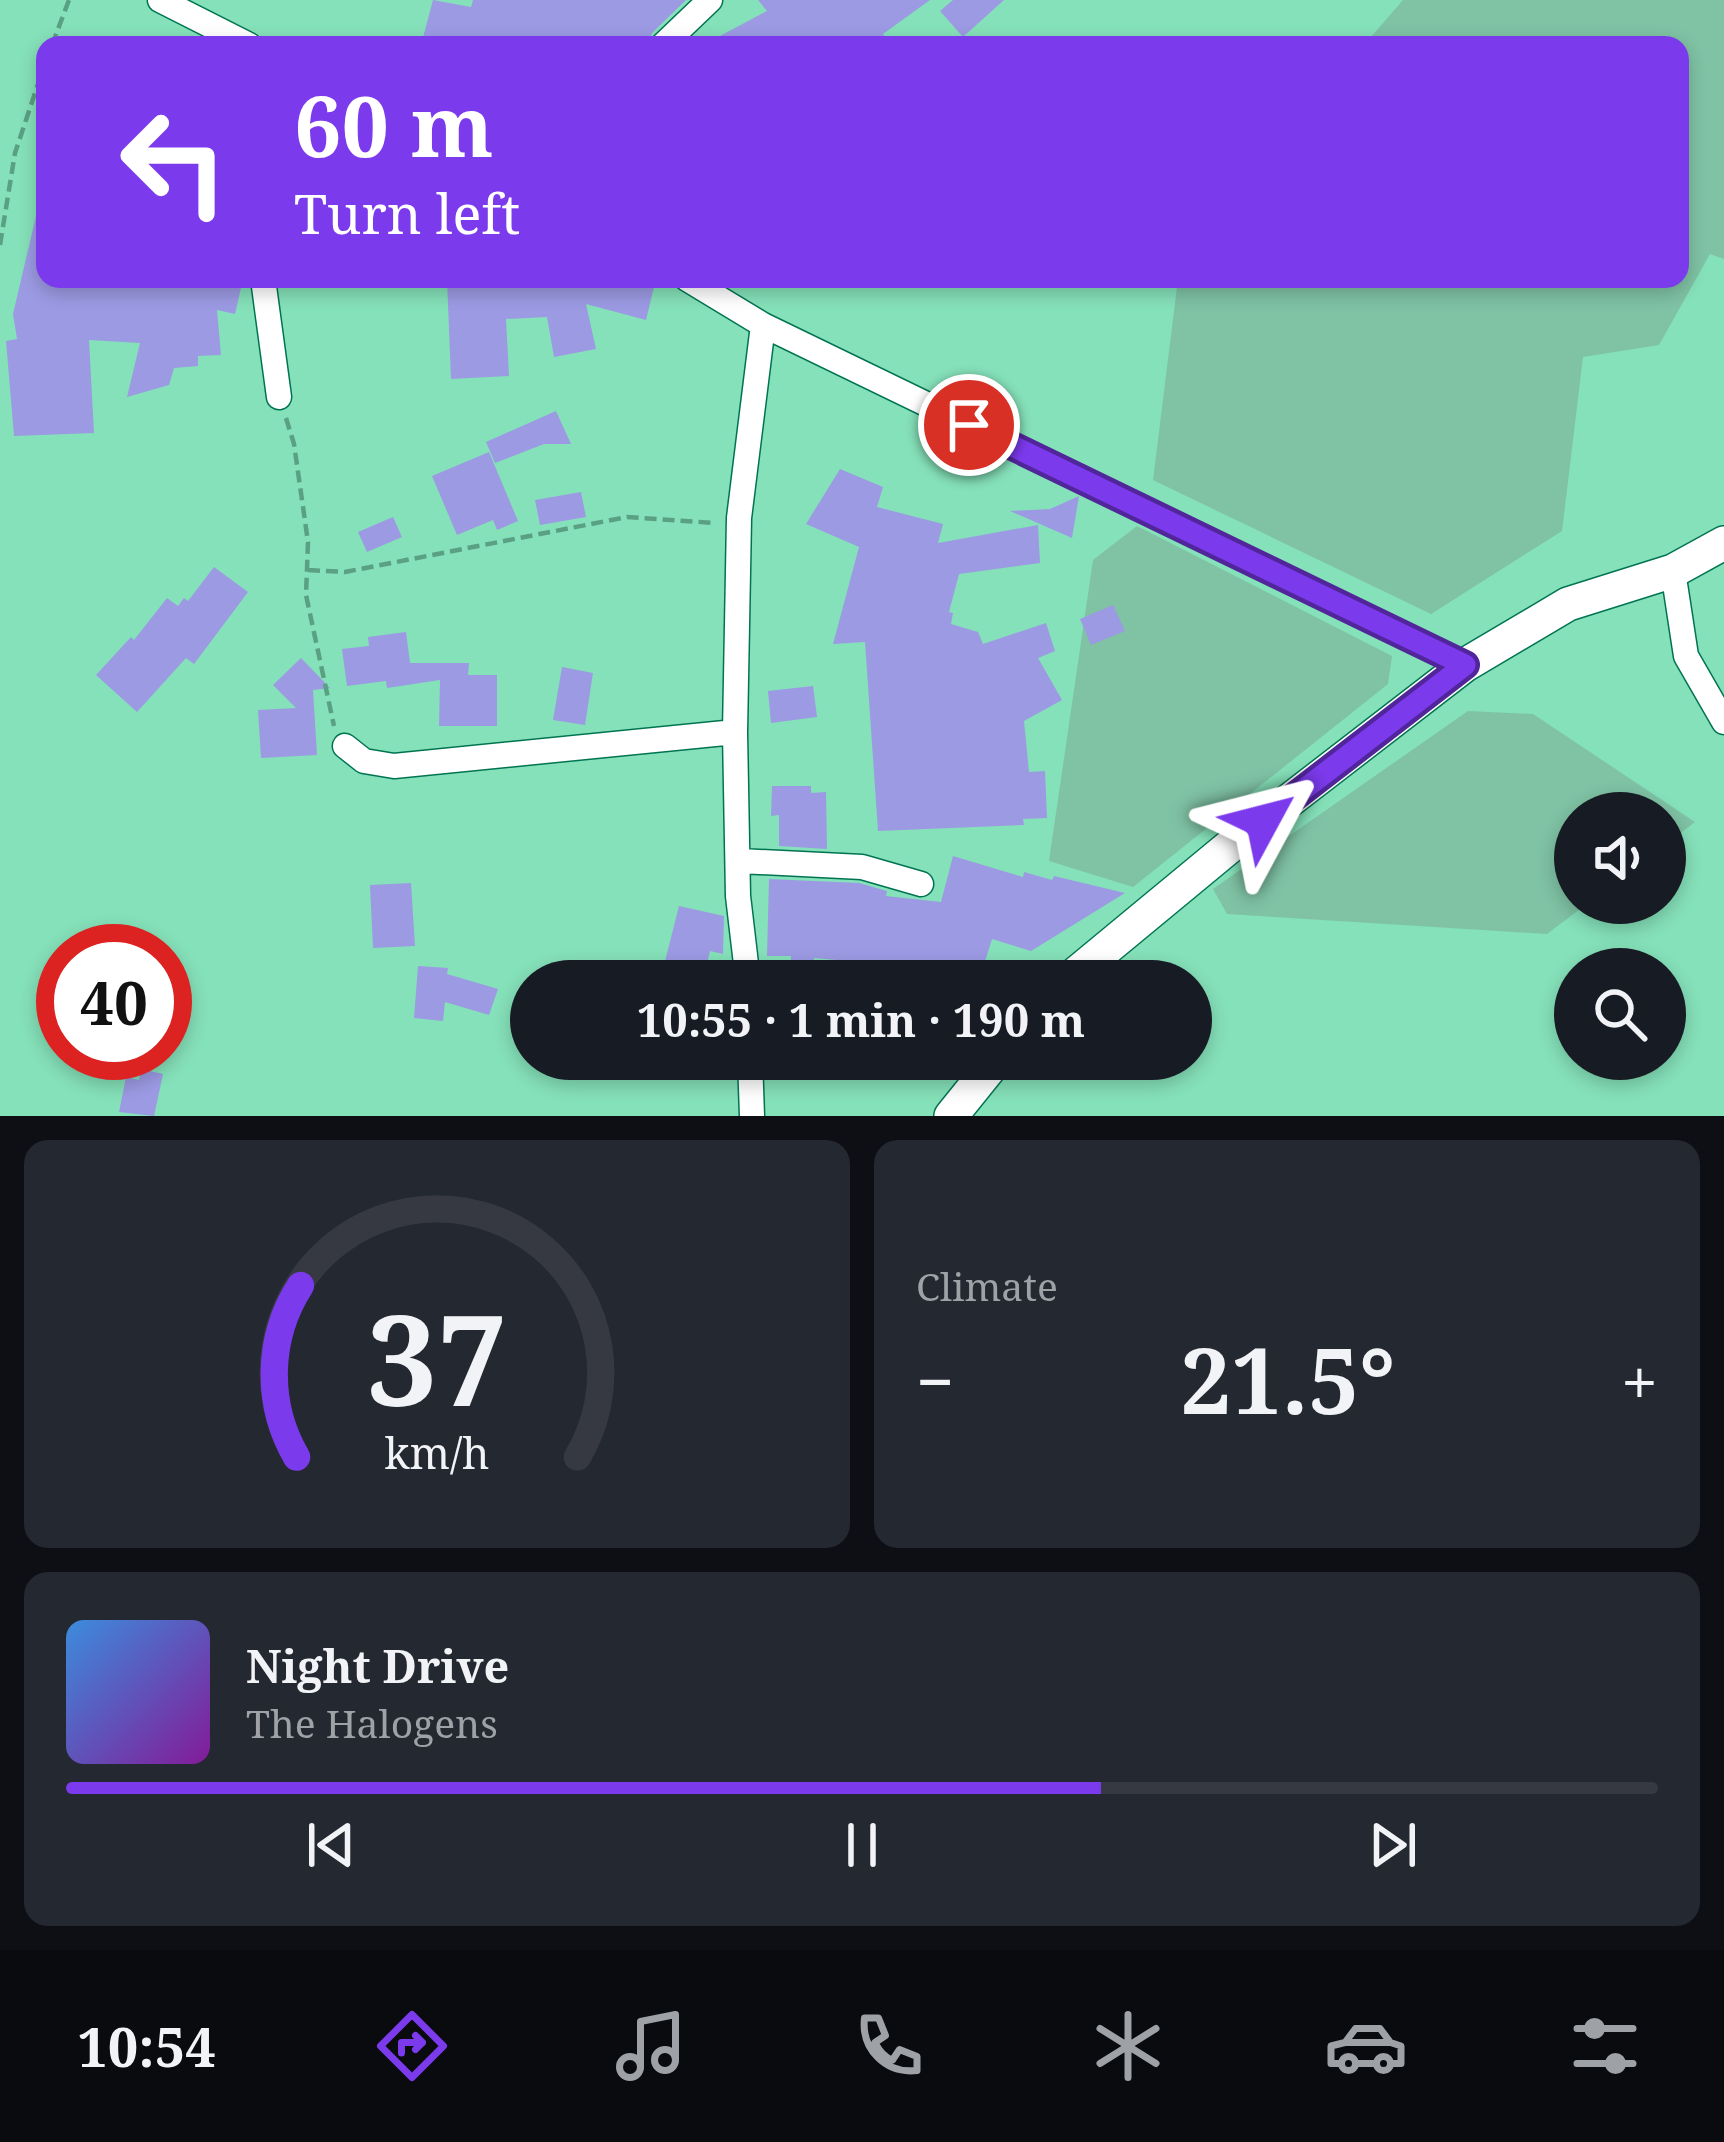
<!DOCTYPE html>
<meta charset="utf-8">
<style>
body{margin:0;font-family:"Noto Serif",serif;background:#242831;color:#f1f3f6;height:100vh;display:flex;flex-direction:column;font-size:45px;white-space:nowrap}
*{box-sizing:border-box;margin:0}
p{font-size:39px;color:#9ea1a6}
.icon{flex:none;width:66px;height:66px;fill:none;stroke:currentColor;stroke-width:2;stroke-linecap:round;stroke-linejoin:round}
.map{position:relative;height:1116px;overflow:hidden}
.side{display:flex;flex-direction:column;gap:24px;padding:24px;background:#0d0f14;flex:1}
.side>*{flex:none}
.hud{position:absolute;left:36px;top:36px;width:1653px;height:252px;border-radius:24px;box-shadow:0 6px 18px #0003;background:#7c3aed;color:#fff;overflow:hidden}
.fabs{position:absolute;left:1554px;top:792px;display:grid;gap:24px}
.fabs a{display:grid;place-items:center;width:132px;height:132px;border-radius:50%;background:#171b24;box-shadow:0 6px 18px #0003;font-size:60px}
.speed{position:absolute;left:36px;top:924px;display:flex;gap:24px;font-size:60px;font-weight:700;text-align:center}
.speed>*{display:grid;place-content:center;width:156px;height:156px;border-radius:50%;background:#171b24;box-shadow:0 6px 18px #0003;line-height:1}
.speed .limit{border:18px solid #d22;background:#fff;color:#111}
.pin{position:absolute;display:grid;place-items:center;width:102px;height:102px;color:#fff;margin:-51px;border:6px solid #fff;border-radius:50%;box-shadow:0 3px 12px #0007}
.me{position:absolute;width:132px;margin:-66px;rotate:52deg;stroke-linejoin:round;filter:drop-shadow(0 0 9px #0008)}
.turn{display:flex;align-items:center;gap:42px;height:252px;padding:0 60px;font-size:54px}
.turn .icon{width:156px;height:156px;stroke-width:2.5}
.turn b{display:block;font-size:84px;line-height:102px}
.big{font-size:90px;font-weight:700;line-height:1.1}
.side .tile{flex:1;display:flex;flex-direction:column;justify-content:center;gap:18px;min-width:0;padding:0 42px;border-radius:24px;background:#242831}
.side .dial{align-items:center;gap:0}
.dial svg{height:312px;overflow:visible;fill:none;stroke:#363941;stroke-width:7;stroke-linecap:round;text-anchor:middle}
.dial text{fill:#f1f3f6;stroke:none}
.song{display:flex;align-items:center;gap:36px}
.cover{width:144px;height:144px;border-radius:18px;background:linear-gradient(135deg,hsl(210 70% 55%),hsl(290 70% 35%))}
.played{height:12px;border-radius:6px;background:linear-gradient(90deg,#7c3aed 65%,#363941 65%)}
.keys{display:flex;justify-content:space-around;direction:ltr}
.heat{display:flex;justify-content:space-between;align-items:center;font-size:66px;direction:ltr}
.side .tiles{flex:1;display:grid;gap:24px;grid-template-columns:1fr 1fr}
.tile:last-child{grid-column:span 2}
.trip{position:absolute;left:510px;top:960px;width:702px;height:120px;border-radius:60px;background:#171b24;box-shadow:0 6px 18px #0003;font-weight:700;line-height:120px;text-align:center}
.dock{display:flex;height:192px;justify-content:space-around;align-items:center;background:#090b0e;color:#9ea1a6}
.dock .icon{width:84px;height:84px}
.dock .selected{color:#7c3aed}
.dock b{font-size:54px;color:#f1f3f6}
.map>svg:first-child{display:block}
</style>
<div class="map">
<svg width="1724" height="1116" viewBox="0 0 1724 1116">
<rect width="100%" height="100%" fill="#85e1b9"/>
<path fill="#7fc2a4" d="M1403 0H1724V259L1710 254 1659 345 1583 357 1562 531 1431 614 1153 480 1178 279H1680V45H1364Z
M1137 526 1392 656 1388 684 1133 887 1049 861 1093 560Z
M1468 711 1533 714 1695 822 1665 845V813H1575V903H1588L1547 934 1227 914 1213 889Z"/>
<path fill="#9c9ae3" d="M433 0 471 7 473 0H686L652 33 647 45H421Z
M758 0H930L883 34 891 45H703L767 11Z
M953 0H1004L963 37 940 11Z
M36 216 45 217V279H243L235 314 217 310 221 355 198 356V366L174 368 169 385 127 397 140 343 89 340 94 433 14 436 6 341 17 339 13 314Z
M447 279H643L642 284 654 287 646 320 586 304 596 349 554 357 547 317 506 319 509 376 451 379Z
M556 411 571 444H544L495 463 486 442Z
M489 452 518 521 497 530 493 520 457 535 432 476Z
M840 469 883 487 877 507 943 524 938 543 1038 525 1040 563 959 574 949 612 953 613 951 624 978 632 983 644 1046 623 1055 651 1038 658 1062 700 1024 721 1029 772 1045 771 1047 818 1023 819 1024 825 878 831 865 642 833 644 859 547 806 524Z
M581 492 586 517 540 525 535 500Z
M1079 496 1072 538 1010 511 1050 509Z
M393 517 402 537 367 552 358 532Z
M214 567 248 592 194 664 186 658 137 712 96 675 131 637 134 640 167 598 178 606 184 598 188 601Z
M1113 605 1125 631 1091 645 1080 619Z
M406 632 410 663H469L468 675H497V726H439L440 680 387 688 386 681 347 686 342 649 369 646 368 637Z
M301 658 330 688 313 690 317 755 261 758 258 710 296 708 273 685Z
M562 667 593 673 585 725 553 720Z
M813 686 817 717 771 723 768 691Z
M772 786H811V793L826 792 827 849 779 846V815L771 816Z
M953 856 1023 877 1024 872 1052 880 1054 876 1125 893 1031 951 992 939 979 981H889L893 965 814 958 813 972 791 971V956H767L769 879 859 883 887 891 886 896 941 902Z
M411 883 415 946 373 948 370 885Z
M679 906 724 916 723 954 710 951 703 981H660Z
M418 966 448 968 447 974 498 989 489 1015 445 1002 443 1021 414 1018Z
M141 1069 163 1074 154 1116 119 1112 126 1077 139 1080Z"/>
<g fill="none" stroke-linecap="round" stroke-linejoin="round">
<defs>
<path id="street" d="M160 0 249 45
M663 45 710 0
M263 279 279 397
M687 279 763 325 1465 665
M1673 571 1686 656 1724 722
M345 746 364 761 394 766 735 732
M740 861 862 867 921 884
M748 981 738 896 735 732 739 518 763 325
M750 1059 752 1116"/>
<path id="secondary" d="M1067 981 1229 847 1465 665 1568 604 1673 571 1724 543
M951 1116 997 1059"/>
</defs>
<use href="#street" stroke="#007452" stroke-width="27"/>
<use href="#secondary" stroke="#007452" stroke-width="36"/>
<path stroke="#5aa082" stroke-width="4.5" stroke-dasharray="12 6" stroke-linecap="butt" d="M52 45 69 0
M0 245 15 153 45 63
M286 418 294 444 308 542 306 595 334 726
M308 570 345 572 627 517 715 523"/>
<use href="#street" stroke="#fff" stroke-width="24"/>
<use href="#secondary" stroke="#fff" stroke-width="33"/>
</g>
<g fill="none" stroke-linecap="round" stroke-linejoin="round">
<defs>
<path id="route" d="M969 425 1465 665 1263 821"/>
</defs>
<use href="#route" stroke="#51269a" stroke-width="30"/>
<use href="#route" stroke="#7c3aed" stroke-width="21"/>
</g>
</svg>
<div class="fabs">
<a><svg class="icon" aria-label="sound" viewBox="0 0 24 24"><path d="M4 9h4l5-4v14l-5-4H4zM17 9q2 3 0 6"/></svg></a>
<a><svg class="icon" aria-label="search" viewBox="0 0 24 24"><circle cx="10" cy="10" r="6"/><path d="M15 15l6 6"/></svg></a>
</div>
<div class="speed"><div class="limit">40</div></div>
<div class="pin" style="left:969px;top:425px;background:#d93025"><svg class="icon" aria-label="arrive" viewBox="0 0 24 24"><path d="M6 21V4h12l-3 4 3 4H6"/></svg></div>
<svg class="me" style="left:1263px;top:821px" viewBox="-20 -20 40 40"><path d="M0-17L14 15 0 8-14 15z" fill="#7c3aed" stroke="#fff" stroke-width="4"/></svg>
<div class="trip">10:55 · 1 min · 190 m</div>
<div class="hud">
<div class="turn"><svg class="icon" aria-label="left" viewBox="0 0 24 24"><path d="M17 20v-9H6M10 6l-5 5 5 5"/></svg><div><b>60 m</b>Turn left</div></div>
</div>
</div>
<section class="side">
<div class="tiles">
<div class="tile dial"><svg viewBox="0 0 100 80">
<path d="M14 69A42 42 0 1 1 86 69"/>
<path d="M14 69A42 42 0 0 1 15 25" stroke="#7c3aed"/>
<text x="50" y="56" font-size="32" font-weight="700">37</text>
<text x="50" y="72" font-size="11">km/h</text>
</svg></div>
<div class="tile"><p>Climate</p>
<div class="heat"><a>−</a><b class="big">21.5°</b><a>+</a></div>
</div>
<div class="tile">
<div class="song"><i class="cover"></i><div><b>Night Drive</b><p>The Halogens</p></div></div>
<div class="played"></div>
<div class="keys"><svg class="icon" aria-label="previous" viewBox="0 0 24 24"><path d="M18 5L8 12l10 7zM5 5v14"/></svg><svg class="icon" aria-label="pause" viewBox="0 0 24 24"><path d="M8 5v14M16 5v14"/></svg><svg class="icon" aria-label="next" viewBox="0 0 24 24"><path d="M6 5l10 7-10 7zM19 5v14"/></svg></div>
</div>
</div>
</section>
<nav class="dock">
<b>10:54</b>
<svg class="icon selected" aria-label="directions" viewBox="0 0 24 24"><path d="M12 3l9 9-9 9-9-9zM9 14v-3h6M13 9l2 2-2 2"/></svg>
<svg class="icon" aria-label="music" viewBox="0 0 24 24"><path d="M9 18V5l10-2v13"/><circle cx="6" cy="18" r="3"/><circle cx="16" cy="16" r="3"/></svg>
<svg class="icon" aria-label="phone" viewBox="0 0 24 24"><path d="M5 4h4l2 5-3 2q2 4 5 5l2-3 5 2v4C11 20 4 13 5 4z"/></svg>
<svg class="icon" aria-label="climate" viewBox="0 0 24 24"><path d="M12 3v18M4 7l16 10M4 17L20 7"/></svg>
<svg class="icon" aria-label="car" viewBox="0 0 24 24"><path d="M5 17H2v-5l4-1 3-4h7l3 4 3 1v5h-3M9 17h6M6 11h13"/><circle cx="7" cy="17" r="2"/><circle cx="17" cy="17" r="2"/></svg>
<svg class="icon" aria-label="filters" viewBox="0 0 24 24"><path d="M4 7h16M4 17h16"/><circle cx="9" cy="7" r="2"/><circle cx="15" cy="17" r="2"/></svg>
</nav>
